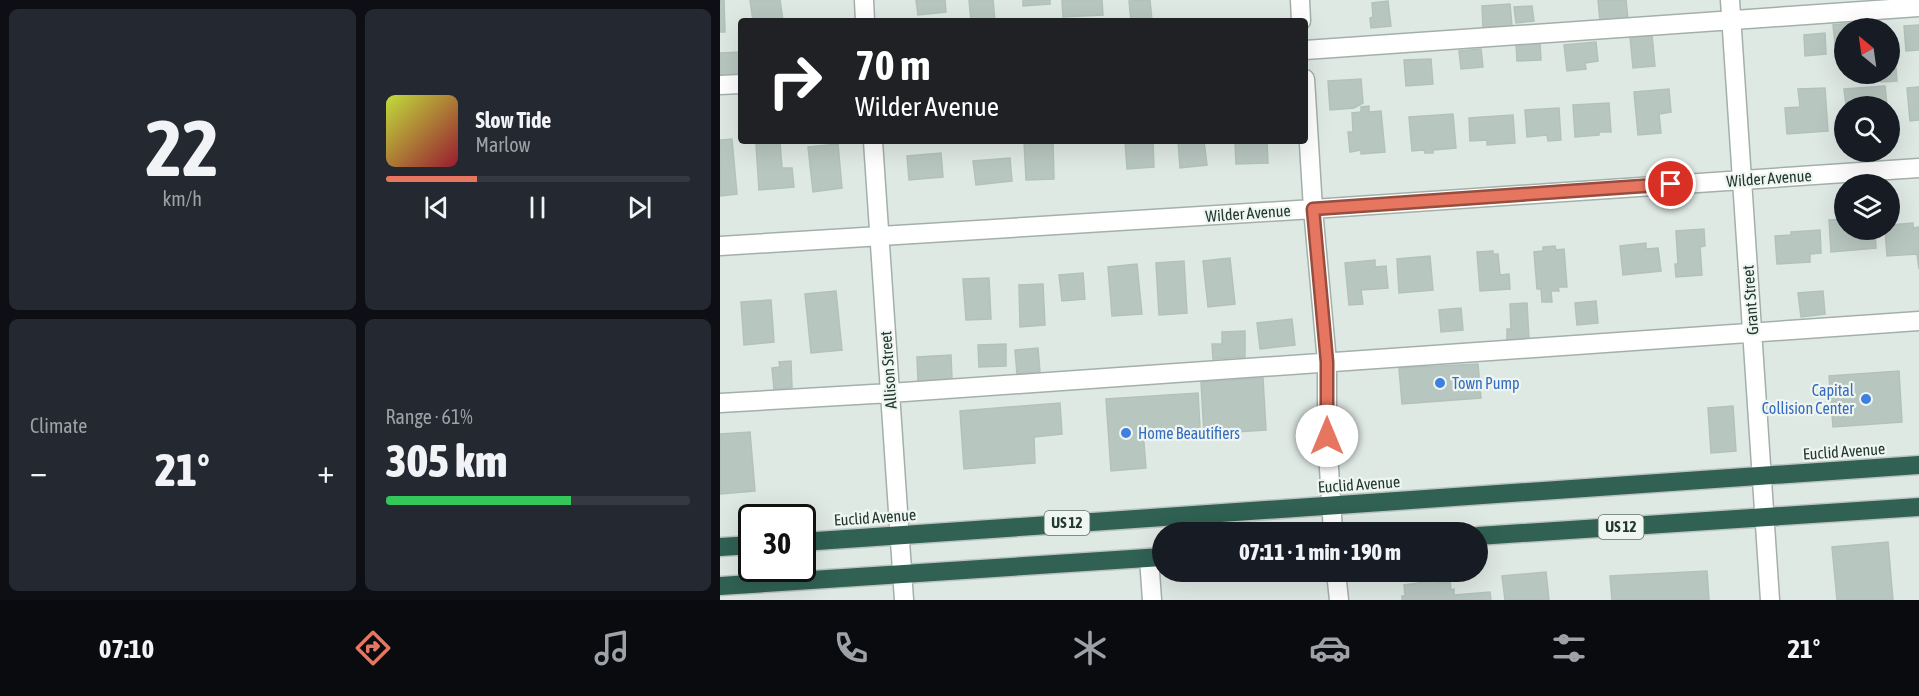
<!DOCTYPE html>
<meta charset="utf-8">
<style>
body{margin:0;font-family:"Asap Condensed",sans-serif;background:#242831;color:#f1f3f6;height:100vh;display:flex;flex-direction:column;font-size:22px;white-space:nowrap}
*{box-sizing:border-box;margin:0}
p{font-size:20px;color:#9ea1a6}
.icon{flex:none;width:33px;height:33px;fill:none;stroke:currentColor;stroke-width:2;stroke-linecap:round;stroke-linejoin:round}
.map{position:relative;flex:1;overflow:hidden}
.side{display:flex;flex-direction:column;gap:9px;padding:9px;background:#0d0f14;width:720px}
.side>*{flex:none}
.hud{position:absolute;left:18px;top:18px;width:570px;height:126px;border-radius:6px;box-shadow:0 6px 24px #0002;background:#202124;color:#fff;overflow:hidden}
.needle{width:39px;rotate:331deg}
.controls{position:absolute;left:1114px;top:18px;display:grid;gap:12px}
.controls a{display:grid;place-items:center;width:66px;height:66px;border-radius:50%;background:#171b24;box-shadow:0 6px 24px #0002;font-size:30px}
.speed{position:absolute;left:18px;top:504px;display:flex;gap:12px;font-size:30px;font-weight:700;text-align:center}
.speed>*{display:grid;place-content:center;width:78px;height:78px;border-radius:50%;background:#171b24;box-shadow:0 6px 24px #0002;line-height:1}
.speed .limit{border:3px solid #111;border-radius:9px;background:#fff;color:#111}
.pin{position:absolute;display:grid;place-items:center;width:51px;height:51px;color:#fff;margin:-26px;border:3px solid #fff;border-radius:50%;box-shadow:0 2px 6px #0007}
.me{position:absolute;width:66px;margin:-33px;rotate:0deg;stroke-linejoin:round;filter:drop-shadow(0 0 4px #0008)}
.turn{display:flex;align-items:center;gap:21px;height:126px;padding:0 18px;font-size:27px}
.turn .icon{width:78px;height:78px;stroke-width:2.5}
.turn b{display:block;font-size:42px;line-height:51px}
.big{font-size:45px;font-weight:800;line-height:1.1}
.side .card{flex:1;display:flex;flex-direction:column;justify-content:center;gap:9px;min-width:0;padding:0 21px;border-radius:9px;background:#242831}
.side .dial{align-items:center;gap:0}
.dial b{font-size:78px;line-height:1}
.song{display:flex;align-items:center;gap:18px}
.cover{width:72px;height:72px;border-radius:9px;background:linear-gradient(135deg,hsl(70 70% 55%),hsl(350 70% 35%))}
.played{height:6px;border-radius:3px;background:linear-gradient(90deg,#e67660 30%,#363941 30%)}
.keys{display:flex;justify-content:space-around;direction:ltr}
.heat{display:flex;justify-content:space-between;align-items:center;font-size:33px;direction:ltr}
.charge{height:9px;border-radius:4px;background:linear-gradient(90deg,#34c759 61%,#363941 0)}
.side .tiles{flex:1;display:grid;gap:9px;grid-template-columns:repeat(2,1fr)}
.trip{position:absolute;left:432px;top:522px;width:336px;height:60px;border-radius:30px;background:#171b24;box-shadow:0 6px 24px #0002;font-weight:800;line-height:60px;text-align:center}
.tabs{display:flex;height:96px;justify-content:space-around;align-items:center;background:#090b0e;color:#9ea1a6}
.tabs .icon{width:42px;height:42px}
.tabs .current{color:#e67660}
.tabs b{font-size:27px;color:#f1f3f6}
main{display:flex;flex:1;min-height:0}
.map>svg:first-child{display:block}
</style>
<main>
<section class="side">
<div class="tiles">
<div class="card dial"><b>22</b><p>km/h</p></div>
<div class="card">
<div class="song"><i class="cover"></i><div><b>Slow Tide</b><p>Marlow</p></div></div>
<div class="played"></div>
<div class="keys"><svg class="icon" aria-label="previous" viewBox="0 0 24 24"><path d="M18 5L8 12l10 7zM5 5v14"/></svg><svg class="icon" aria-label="pause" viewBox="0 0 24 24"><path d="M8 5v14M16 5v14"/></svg><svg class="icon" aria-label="next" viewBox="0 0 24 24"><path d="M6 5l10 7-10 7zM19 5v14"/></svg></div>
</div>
<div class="card"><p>Climate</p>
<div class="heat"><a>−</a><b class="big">21°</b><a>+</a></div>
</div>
<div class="card"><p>Range · 61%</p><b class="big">305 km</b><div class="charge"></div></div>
</div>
</section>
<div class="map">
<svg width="1199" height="600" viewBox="0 0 1199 600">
<rect width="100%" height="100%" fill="#dfe9e4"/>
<path fill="#b8c6c0" stroke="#b2c2ba" stroke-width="1.5" d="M0 0H4L5 32H0Z
M30 0H60L63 21H33Z
M196 0H225L226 12 198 15Z
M249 0H273L275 21H251Z
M303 0H330V4L303 6Z
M342 0H382L383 15 343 17Z
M430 0 432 21H411L409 1Z
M878 0H906L908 19 880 21Z
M668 1 671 26 651 28 650 18 653 17 652 3Z
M790 4 792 26 763 28 762 6Z
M812 6 814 21 796 23 794 7Z
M1141 22 1142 28H1125V51L1116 52 1113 25Z
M1199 25V50L1186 51 1184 26Z
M1105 33 1106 54 1085 56 1084 35Z
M932 35 935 66 913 68 910 37Z
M820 42 821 60 797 61 796 43Z
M876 42 878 61 865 63 866 69 847 71 844 45Z
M761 49 763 67 741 69 739 51Z
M21 52V79L0 81V53Z
M1170 57H1175L1177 81 1161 82 1160 74H1170Z
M711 59 713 84 686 86 684 60Z
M641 79 643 103 634 108 610 110 608 81Z
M1165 86 1167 106H1126L1124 89Z
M1199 87V120L1190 121 1187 88Z
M1105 88 1108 131 1067 134 1065 108 1080 107 1078 89Z
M949 89 951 112 939 114 941 133 918 135 914 92Z
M889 103 891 132H879V135L855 137 853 105Z
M649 106V112L661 111 665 152 641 154V150L630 152 628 132H633L632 113 641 112V107Z
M839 108 841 140 828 141 827 135 807 137 805 110Z
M733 114 736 148 713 150V153H705L704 150 692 151 689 117Z
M793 115 795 143 767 145V140L750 141 749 118Z
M12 139 17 194 0 196V140Z
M304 141H333L334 179 306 180Z
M405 141H433L434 167 407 169Z
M458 141H484L487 165 460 168Z
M515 141H547L548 163 516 164Z
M60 142 62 168H72L74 187 39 190 36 144Z
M118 144 122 188 93 192 88 147Z
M221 153 223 177 189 180 187 156Z
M290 158 292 181 256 185 253 161Z
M1125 219V230H1155L1156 248 1111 252 1109 220Z
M1193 223V228L1199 227V269L1197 254 1167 256 1165 230H1170V225Z
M984 229 985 246 980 247 982 275 956 277 955 264H958L956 231Z
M1100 230 1101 253 1090 254V262L1057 264 1055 236 1071 235V232Z
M926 243V249L938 248 941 271 903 275 900 246Z
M835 246 836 250 844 249 847 287H838L839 291H831L832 302H822L821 289H817L814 252 823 251V247Z
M773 251V254H778L780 275 789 274 790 289 760 291 757 252Z
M710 256 713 290 679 293 677 259Z
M510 258 515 304 488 307 483 261Z
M655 260V267L666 266 668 288 641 290 643 304 629 305 625 263Z
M464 261 467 313 439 315 436 263Z
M417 264 422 314 392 316 388 267Z
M363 273 365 299 342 301 339 275Z
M269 278 271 319 246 320 243 279Z
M323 284 325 325 300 327 299 285Z
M116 291 122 350 91 353 85 294Z
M1103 291 1105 314 1081 317 1078 293Z
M51 300 54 342 24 345 21 302Z
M876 301 878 323 857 325 855 303Z
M807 303 809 339 787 340V329H791L790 304Z
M741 308 743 330 721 332 719 310Z
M572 319 575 345 540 349 537 323Z
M525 331V357L493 359 492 344H502V332Z
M286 344V366L259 367 258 345Z
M318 348 320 372 297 374 295 350Z
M231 355 232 379 198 381 197 357Z
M71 361 72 388 54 389 52 368 60 367 59 362Z
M758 364 761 398 682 404 679 368Z
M1179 371 1182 422 1113 427 1109 376Z
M543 378 546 430 484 434 481 382Z
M478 393 480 428 453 430V435L440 436V430L423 431 426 468 391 471 386 399Z
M340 403 342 434 314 437 315 463 244 469 240 411Z
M1013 406 1016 451 991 453 988 408Z
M30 432 35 491 0 494V434Z
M1168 542 1173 600H1117L1112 547Z
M987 571 989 600H892L890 576Z
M826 572 829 600H785L782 576Z
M719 580V583L730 582 731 590 734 589V595L770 592 771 600H682V596H685L684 585Z"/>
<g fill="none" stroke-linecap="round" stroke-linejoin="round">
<defs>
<path id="minor" d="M144 0 145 21
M580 0 581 21
M1010 0 1050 600
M585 50 1199 7
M585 79 593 209 607 362V436L613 532
M0 85 21 84
M153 141 184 600
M0 246 593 209 1199 168
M0 403 170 393 1199 321
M429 558 432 600
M616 572 619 600"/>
<path id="highway" d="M758 536 1199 507
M82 542 1199 465
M0 547 32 545
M0 586 442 557"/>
</defs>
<use href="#minor" stroke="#a3b0aa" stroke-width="21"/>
<use href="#highway" stroke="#bdc3c1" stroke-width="21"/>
<use href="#minor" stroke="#fff" stroke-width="18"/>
<use href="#highway" stroke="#306153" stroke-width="18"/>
</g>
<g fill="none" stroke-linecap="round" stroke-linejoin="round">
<defs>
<path id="route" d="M607 436V362L593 209 951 184"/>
</defs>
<use href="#route" stroke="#964d3e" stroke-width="15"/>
<use href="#route" stroke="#e67660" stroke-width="10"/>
</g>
<g fill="#3f7fe0" stroke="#eff6f2" stroke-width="2">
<circle cx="720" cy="383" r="6"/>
<circle cx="1146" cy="399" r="6"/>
<circle cx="406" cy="433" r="6"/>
</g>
<g text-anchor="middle" stroke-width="4.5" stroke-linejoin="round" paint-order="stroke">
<g fill="#eff6f2" stroke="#60716a" stroke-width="1.5">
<rect x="324.5" y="511" width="45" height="24" rx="4.5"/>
<rect x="878.5" y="515" width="45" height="24" rx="4.5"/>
</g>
<g font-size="15" font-weight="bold" fill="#223830">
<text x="347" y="528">US 12</text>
<text x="901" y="532">US 12</text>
</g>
<g font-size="16" fill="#223830" stroke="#eff6f2">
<text transform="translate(1049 178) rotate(-4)" y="6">Wilder Avenue</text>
<text transform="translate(528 213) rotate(-4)" y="6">Wilder Avenue</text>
<text transform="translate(1030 300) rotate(-94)" y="6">Grant Street</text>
<text transform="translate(168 370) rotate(-94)" y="6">Allison Street</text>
<text transform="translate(1124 451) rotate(-4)" y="6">Euclid Avenue</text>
<text transform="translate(639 484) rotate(-4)" y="6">Euclid Avenue</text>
<text transform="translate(155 517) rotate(-4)" y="6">Euclid Avenue</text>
</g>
<g font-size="16" fill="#366cbe" stroke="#eff6f2" text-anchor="start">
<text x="732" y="389">Town Pump</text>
<text x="1134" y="396" text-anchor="end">Capital<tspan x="1134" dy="18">Collision Center</tspan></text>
<text x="418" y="439">Home Beautifiers</text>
</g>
</g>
</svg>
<div class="controls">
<a><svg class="needle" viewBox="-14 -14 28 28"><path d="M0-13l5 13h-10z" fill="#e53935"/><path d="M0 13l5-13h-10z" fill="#9ea1a6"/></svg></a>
<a><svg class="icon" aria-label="search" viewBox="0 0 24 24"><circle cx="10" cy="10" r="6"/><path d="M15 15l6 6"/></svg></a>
<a><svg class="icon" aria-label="layers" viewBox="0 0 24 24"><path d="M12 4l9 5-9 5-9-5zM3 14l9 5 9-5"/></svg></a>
</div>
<div class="speed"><div class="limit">30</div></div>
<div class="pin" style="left:951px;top:184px;background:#d93025"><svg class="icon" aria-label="arrive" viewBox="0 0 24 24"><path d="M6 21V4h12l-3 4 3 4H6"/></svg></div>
<svg class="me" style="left:607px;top:436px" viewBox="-20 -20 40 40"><circle r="19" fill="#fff"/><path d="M0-13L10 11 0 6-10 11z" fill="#e67660"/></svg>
<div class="trip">07:11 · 1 min · 190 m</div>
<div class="hud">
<div class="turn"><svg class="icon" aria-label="right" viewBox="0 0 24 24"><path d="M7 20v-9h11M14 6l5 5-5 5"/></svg><div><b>70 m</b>Wilder Avenue</div></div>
</div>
</div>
</main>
<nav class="tabs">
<b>07:10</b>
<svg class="icon current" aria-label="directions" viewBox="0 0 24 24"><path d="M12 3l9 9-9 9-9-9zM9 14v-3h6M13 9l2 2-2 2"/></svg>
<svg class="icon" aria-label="music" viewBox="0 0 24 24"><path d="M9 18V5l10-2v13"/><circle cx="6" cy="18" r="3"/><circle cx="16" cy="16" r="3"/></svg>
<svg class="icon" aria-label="phone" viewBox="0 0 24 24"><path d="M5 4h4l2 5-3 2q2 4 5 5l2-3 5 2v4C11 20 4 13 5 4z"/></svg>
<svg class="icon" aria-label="climate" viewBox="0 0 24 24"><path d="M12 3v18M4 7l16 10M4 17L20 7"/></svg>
<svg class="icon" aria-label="car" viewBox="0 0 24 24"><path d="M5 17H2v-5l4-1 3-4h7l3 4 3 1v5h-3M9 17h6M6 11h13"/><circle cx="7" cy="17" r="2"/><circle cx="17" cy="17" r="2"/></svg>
<svg class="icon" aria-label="filters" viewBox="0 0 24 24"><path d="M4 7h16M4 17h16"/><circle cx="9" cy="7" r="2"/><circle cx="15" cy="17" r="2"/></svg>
<b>21°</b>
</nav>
